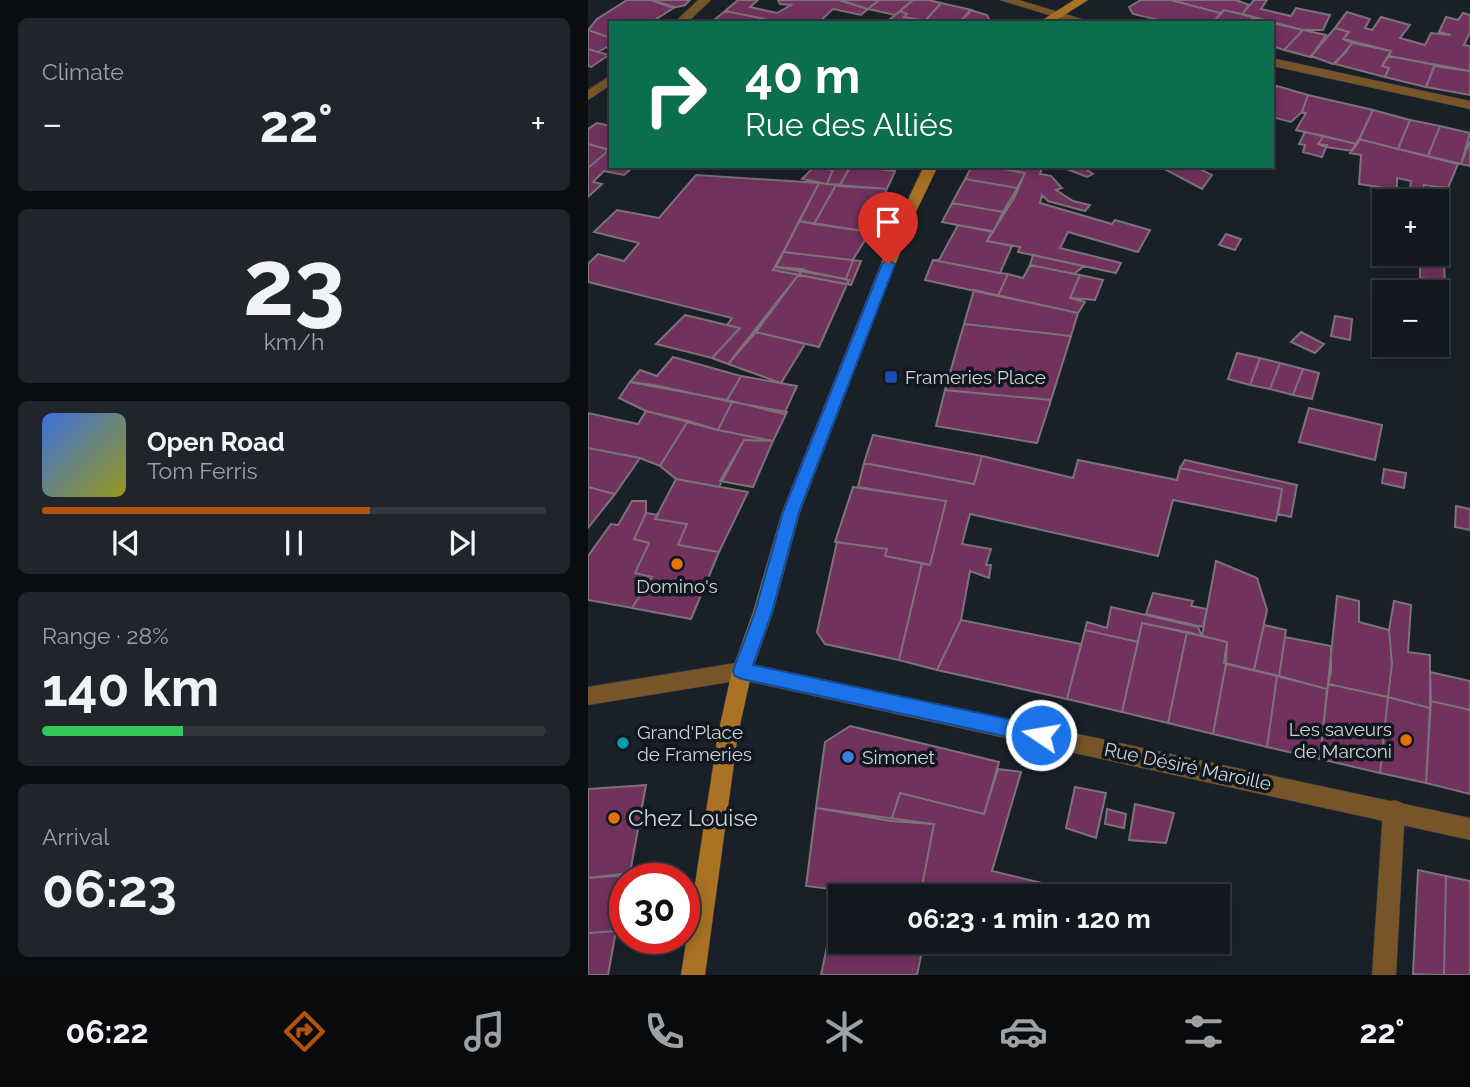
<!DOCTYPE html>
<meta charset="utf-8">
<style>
body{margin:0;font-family:Raleway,sans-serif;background:#20252b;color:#f1f3f6;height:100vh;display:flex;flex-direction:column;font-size:26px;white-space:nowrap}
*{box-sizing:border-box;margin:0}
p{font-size:23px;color:#9da0a4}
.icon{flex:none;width:38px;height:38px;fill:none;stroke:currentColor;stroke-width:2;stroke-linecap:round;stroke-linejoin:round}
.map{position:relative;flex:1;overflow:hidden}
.details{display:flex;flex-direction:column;gap:18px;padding:18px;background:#0a0d10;width:588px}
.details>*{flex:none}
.hud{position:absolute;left:21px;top:21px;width:665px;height:147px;border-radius:0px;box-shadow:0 4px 18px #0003,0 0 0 2px #32373c;background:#0b6e4f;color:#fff;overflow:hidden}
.tools{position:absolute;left:784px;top:189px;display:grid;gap:14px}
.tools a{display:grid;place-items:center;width:77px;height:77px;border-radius:0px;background:#13181e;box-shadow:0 4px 18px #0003,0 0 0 2px #32373c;font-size:35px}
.speed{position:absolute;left:21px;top:863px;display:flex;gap:14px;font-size:35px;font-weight:700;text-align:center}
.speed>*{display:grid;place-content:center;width:91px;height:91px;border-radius:50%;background:#13181e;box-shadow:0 4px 18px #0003,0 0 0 2px #32373c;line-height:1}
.speed .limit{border:10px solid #d22;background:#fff;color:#111}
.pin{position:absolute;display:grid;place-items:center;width:60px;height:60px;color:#fff;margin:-72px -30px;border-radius:50% 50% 50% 0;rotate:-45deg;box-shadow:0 0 7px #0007}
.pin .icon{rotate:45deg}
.me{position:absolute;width:77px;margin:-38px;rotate:282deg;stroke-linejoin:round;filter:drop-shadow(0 0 5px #0008)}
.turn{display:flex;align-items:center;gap:24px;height:147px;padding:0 21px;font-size:32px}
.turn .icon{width:91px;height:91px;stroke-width:2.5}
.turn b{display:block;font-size:49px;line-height:60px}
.big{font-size:52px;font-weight:700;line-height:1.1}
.details .tile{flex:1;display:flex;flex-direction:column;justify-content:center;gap:10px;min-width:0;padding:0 24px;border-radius:10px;background:#20252b}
.details .dial{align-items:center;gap:0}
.dial b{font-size:91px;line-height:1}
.song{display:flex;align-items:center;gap:21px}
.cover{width:84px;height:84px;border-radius:10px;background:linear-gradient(135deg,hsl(220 70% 55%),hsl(60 70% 35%))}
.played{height:7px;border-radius:4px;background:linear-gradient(90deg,#b45309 65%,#32373c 65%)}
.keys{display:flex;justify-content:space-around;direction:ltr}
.heat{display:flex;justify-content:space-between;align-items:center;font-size:38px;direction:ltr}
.charge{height:10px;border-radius:5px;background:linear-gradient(90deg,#34c759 28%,#32373c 0)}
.trip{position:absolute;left:240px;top:884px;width:402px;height:70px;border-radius:0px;background:#13181e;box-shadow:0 4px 18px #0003,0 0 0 2px #32373c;font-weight:700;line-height:70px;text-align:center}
.dock{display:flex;height:112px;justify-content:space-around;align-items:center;background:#080a0c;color:#9da0a4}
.dock .icon{width:49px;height:49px}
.dock .active{color:#b45309}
.dock b{font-size:32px;color:#f1f3f6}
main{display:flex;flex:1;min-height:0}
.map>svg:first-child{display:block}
</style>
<main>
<section class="details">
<div class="tile"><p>Climate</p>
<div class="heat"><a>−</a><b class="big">22°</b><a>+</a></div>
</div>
<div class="tile dial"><b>23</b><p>km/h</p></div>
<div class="tile">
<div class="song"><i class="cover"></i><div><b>Open Road</b><p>Tom Ferris</p></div></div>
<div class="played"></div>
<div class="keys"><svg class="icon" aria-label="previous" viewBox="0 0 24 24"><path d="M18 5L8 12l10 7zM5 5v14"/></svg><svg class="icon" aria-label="pause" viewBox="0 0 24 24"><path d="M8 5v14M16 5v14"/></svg><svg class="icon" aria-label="next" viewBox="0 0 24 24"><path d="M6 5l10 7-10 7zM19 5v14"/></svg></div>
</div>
<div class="tile"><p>Range · 28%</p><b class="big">140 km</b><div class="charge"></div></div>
<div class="tile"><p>Arrival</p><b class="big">06:23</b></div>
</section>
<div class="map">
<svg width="882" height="975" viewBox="0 0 882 975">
<rect width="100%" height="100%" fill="#192028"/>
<path fill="#72325e" stroke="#7d7279" stroke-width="2" d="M39 0H63L87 7 62 23H23V38L0 30 9 19Z
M63 0H102L97 5 85 8Z
M150 0H170L162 7 189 13 203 5 192 4 190 0H251L280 9 273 15 245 9 230 23H172L177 19 137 11Z
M251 0H291L280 9Z
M291 0H325L307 15 280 9Z
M325 0H341L353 3 337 21 316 17 319 14 312 11Z
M553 0H583L632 13 625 23H583L545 14 541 7Z
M583 0H648L661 5 654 14 636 10 632 13Z
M666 0H679L673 9 703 16 708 8 742 15 735 30H715L654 14Z
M353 3 384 10 371 23 338 20Z
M382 10 399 15 401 19 399 23H371Z
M636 10 664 17H665L661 23H625Z
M137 11 177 19 172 23 126 20Z
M312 11 319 14 316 17 351 23 301 20Z
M759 12 782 19 777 28 784 30 793 17 822 25 812 38 837 45 843 33 863 35 851 32 858 17 870 20 875 13 882 15V32L876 45 882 46V71L801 56 803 51 755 39 761 32 747 28Z
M684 23 688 24 715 30 696 50 684 46Z
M747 28 761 32 755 39 764 43 757 53 745 64 723 56Z
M0 30 23 38V45L10 52 0 49Z
M715 30 738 35 723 57 696 50Z
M764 43 803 51 794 66 801 68 797 77 747 64Z
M0 49 10 52 21 55 3 67 0 66Z
M801 56 847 65 838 87 797 77 801 68 794 66Z
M846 66 882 71V95L838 87Z
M689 86 720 95 714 112 703 122 684 117V94Z
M720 95 785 110 769 144 708 130 718 113 714 112Z
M785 110 822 120 810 149 771 139Z
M822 120 852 126 840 156 810 149Z
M9 123 23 126V150L0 144V129Z
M852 126 882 133 873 164 840 156Z
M717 132 736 136 730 144 739 145 734 157 715 152 717 145 711 144Z
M736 136 769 144 764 151 738 147 730 144Z
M771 139 810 149 870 164 860 188 836 185 834 198 821 196 823 181 809 178V190L771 184 773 155 762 153Z
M882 141V166L873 164Z
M0 144 21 150 0 168Z
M21 150 23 166H63L44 168 36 175 16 171 5 182 14 184 0 197V168Z
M263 166H266L307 171 299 189 251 186Z
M263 166 252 185 239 184 245 170 226 167Z
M384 166H400L437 173 429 188 377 179Z
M433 166H455L452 174 463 176 474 188 468 190 485 201 502 205 497 211 460 201 454 195 452 203 524 224 527 220 562 230 550 252 480 232 472 248 533 263 528 273 430 252 432 247 399 241 426 198 437 173 429 172Z
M471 166H493L505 174 499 177Z
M571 166H606L624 175 614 189Z
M226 167 245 170 239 184 214 179Z
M108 175 231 183 188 267 215 269 140 364 124 358 152 328 139 325 144 318 0 282V264L10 254 36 261 51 243 6 232 29 210 71 218Z
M377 179 429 188 430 187 415 212 364 203Z
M231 183 248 185 226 224 211 221Z
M248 185 299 189 282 232 226 224Z
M364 203 415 212 405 232 354 222Z
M211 221 282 232 266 258 258 279 188 267Z
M370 225 404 231 399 241 424 246 412 273 345 260H351Z
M638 234 653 239 647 250 631 245Z
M195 252 273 261 263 285 185 270Z
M445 255 496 266 486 274 442 265Z
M832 258 845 259 844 264 856 265 857 281 832 278Z
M345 260 412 273 420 274 410 296 337 280Z
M442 265 492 275 482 298 497 302 490 313 410 296 420 274 435 278Z
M214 270 261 280 231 347 168 332Z
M492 275 515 280 507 300 482 298Z
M386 290 490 313 483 336 376 324Z
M97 315 139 325 152 328 124 358 68 344Z
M747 316 764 319 762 340 743 336Z
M376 324 483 336 463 400 357 390Z
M168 332 217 344 193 383 140 364Z
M713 332 736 344 727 353 703 342Z
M649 353 672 358 662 385 640 379Z
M85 357 153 376 139 400 42 382 52 370 69 376Z
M672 358 692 363 682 389 662 385Z
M692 363 715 369 705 395 682 389Z
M715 369 731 373 724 399 705 395Z
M153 376 209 386 196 414 139 400Z
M42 382 66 385 144 402 130 430 58 411 31 398Z
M357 390 463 400 449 443 348 426Z
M144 402 199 412 185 441 130 430Z
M721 408 794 425 787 460 711 442Z
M58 411 100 421 72 466 52 458 0 448V413L50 424Z
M100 421 130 430 185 441 156 440 131 487 88 479 72 466Z
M285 435 394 456 386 484 276 463Z
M156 440 185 441 165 487 132 481Z
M0 448 52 458 27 494 0 487Z
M394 456 485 478 490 460 589 480 592 468 694 489 688 521 585 500 570 556 382 514 374 544 403 549 398 565H403L401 578 382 571 373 620 349 670 311 660 334 563 342 565 358 501 270 487 276 463 386 484Z
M597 460 709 485 703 517 690 514 694 489 592 468Z
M796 469 818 473 816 488 794 483Z
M88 479 160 492 131 552 90 545 99 524 67 519Z
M0 487 27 494 0 528Z
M265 487 358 501 342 565 297 556 299 549 247 542Z
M44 501H58V513L46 539 61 543 47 573 64 577 44 608 0 600V556L23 524 30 525Z
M868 506 882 509V530L867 527Z
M58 513 70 515 67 519 99 524 90 545 131 552 103 619 44 608 64 577 47 573 61 543 46 539Z
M249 542 299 549 297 556 334 563 311 660 237 644 229 632Z
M628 561 669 578 679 610 666 670 636 663 639 642 614 636Z
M565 593 605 601 603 606 619 609 615 627 558 614Z
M749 596 771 601V622L801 630 804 664 800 697 740 684Z
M806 601 823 605 820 652 842 655V708L800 697 804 664 801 630Z
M523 607 610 627 614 636 554 623 550 642 497 630 499 622 519 628Z
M373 620 493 644 479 699 349 670Z
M554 623 599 632 580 723 534 712Z
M676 625 698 630 691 676 666 670Z
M497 630 550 642 534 712 479 699Z
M599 632 639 642 638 664 625 734 580 723Z
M697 637 743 646V672L739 689 691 676Z
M638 664 689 676 679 747 625 734Z
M842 672 882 681V710L843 701Z
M689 676 739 689 732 759 679 747Z
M740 684 800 697 792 773 732 759Z
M800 697 842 708 838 783 792 773Z
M843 701 882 710V794L838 783Z
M262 726 411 762 396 814 312 793 303 821 228 808 237 742Z
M410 769 433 772 404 871 508 896H332L346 824 303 821 312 793 396 814Z
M58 785 42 873 0 878V789Z
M487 787 518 793 508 838 478 828Z
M547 804 586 813 578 843 541 840Z
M228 808 346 824 332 896H300L218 886Z
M519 809 538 814 536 828 517 824Z
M830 870 858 876 856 975 825 974Z
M39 875 28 931 0 933V878Z
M858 876 882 881V975H856Z
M251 889 300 896H252V942H336L329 975H233Z
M28 931 20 975H0V933Z"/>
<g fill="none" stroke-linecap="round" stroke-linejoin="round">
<defs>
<path id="service" d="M154 662 161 665 164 671 161 677 154 680 0 705V687Z
M806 800 814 803 817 810 808 975H784L795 810 798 803Z"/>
<path id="minor" d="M110 0H123L99 23H86Z
M412 0H431L507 23H487Z
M684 58 882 101V109L684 66Z
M23 75V85L0 100V90Z
M154 662 882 818V840L154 680 147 677 144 671 147 665Z"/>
<path id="secondary" d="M486 0H500L464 23H450Z
M336 166H350L326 216 212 512 185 612 164 671 150 734 117 975H93L130 734 144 671 165 612 194 512 312 216Z"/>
</defs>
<use href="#service" stroke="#363d44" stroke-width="1"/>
<use href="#minor" stroke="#363d44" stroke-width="1"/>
<use href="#secondary" stroke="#363d44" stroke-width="1"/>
<use href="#service" fill="#775529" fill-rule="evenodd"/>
<use href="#minor" fill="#775529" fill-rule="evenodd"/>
<use href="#secondary" fill="#a97225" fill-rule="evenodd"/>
</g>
<path fill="#1a73e8" stroke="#114b97" stroke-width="2" d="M300 260 307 264 211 512 184 612 165 665 453 726 460 729 462 735 460 741 453 744 154 679 147 676 145 671 167 612 195 512 294 264Z"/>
<rect fill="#1a4fb4" stroke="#10171e" stroke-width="2.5" x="296" y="370" width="14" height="14" rx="3.5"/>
<g fill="#e8710a" stroke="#10171e" stroke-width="2.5">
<circle cx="89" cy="564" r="7"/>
<circle cx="818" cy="740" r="7"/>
<circle cx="26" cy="818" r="7"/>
</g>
<circle fill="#0f9aa8" stroke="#10171e" stroke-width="2.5" cx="35" cy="743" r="7"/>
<circle fill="#3f7fe0" stroke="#10171e" stroke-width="2.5" cx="260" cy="757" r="7"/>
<g text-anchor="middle" stroke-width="7" stroke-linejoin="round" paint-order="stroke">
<g font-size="19" fill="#cfd4d9" stroke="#10171e" text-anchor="start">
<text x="317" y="384">Frameries Place</text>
<text x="89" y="593" text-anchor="middle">Domino's</text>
<text x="804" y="736" text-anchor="end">Les saveurs<tspan x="804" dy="22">de Marconi</tspan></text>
<text x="49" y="739">Grand'Place<tspan x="49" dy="22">de Frameries</tspan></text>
<text x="274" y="764">Simonet</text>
</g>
<g font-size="19" fill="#cfd4d9" stroke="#10171e">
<text transform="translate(600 766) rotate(12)" y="7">Rue Désiré Maroille</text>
</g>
<g font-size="23" fill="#cfd4d9" stroke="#10171e" text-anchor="start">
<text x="40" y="826">Chez Louise</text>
</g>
</g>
</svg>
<div class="tools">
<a>+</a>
<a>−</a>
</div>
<div class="speed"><div class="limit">30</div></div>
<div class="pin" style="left:300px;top:264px;background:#d93025"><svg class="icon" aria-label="arrive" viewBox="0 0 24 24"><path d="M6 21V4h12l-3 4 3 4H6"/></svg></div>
<svg class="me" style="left:453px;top:735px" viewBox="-20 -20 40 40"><circle r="17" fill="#1a73e8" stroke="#fff" stroke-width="3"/><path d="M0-11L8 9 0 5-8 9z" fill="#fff"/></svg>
<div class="trip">06:23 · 1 min · 120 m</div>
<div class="hud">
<div class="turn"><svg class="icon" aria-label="right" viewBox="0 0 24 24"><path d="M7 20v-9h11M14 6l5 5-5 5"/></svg><div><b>40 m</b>Rue des Alliés</div></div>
</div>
</div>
</main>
<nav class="dock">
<b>06:22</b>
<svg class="icon active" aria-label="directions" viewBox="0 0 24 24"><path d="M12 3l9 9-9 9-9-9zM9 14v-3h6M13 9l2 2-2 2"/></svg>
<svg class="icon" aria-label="music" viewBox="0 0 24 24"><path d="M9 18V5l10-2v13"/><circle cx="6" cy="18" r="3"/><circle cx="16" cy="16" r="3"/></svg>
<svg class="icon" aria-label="phone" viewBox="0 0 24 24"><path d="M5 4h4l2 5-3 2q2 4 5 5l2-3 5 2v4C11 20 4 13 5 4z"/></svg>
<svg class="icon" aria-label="climate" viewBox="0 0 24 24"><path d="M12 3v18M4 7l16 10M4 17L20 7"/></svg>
<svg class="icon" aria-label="car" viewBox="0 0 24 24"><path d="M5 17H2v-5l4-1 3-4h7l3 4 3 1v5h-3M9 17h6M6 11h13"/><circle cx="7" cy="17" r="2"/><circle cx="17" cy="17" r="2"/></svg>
<svg class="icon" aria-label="filters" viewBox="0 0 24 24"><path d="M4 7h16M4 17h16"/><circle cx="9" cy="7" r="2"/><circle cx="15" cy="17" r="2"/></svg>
<b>22°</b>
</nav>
